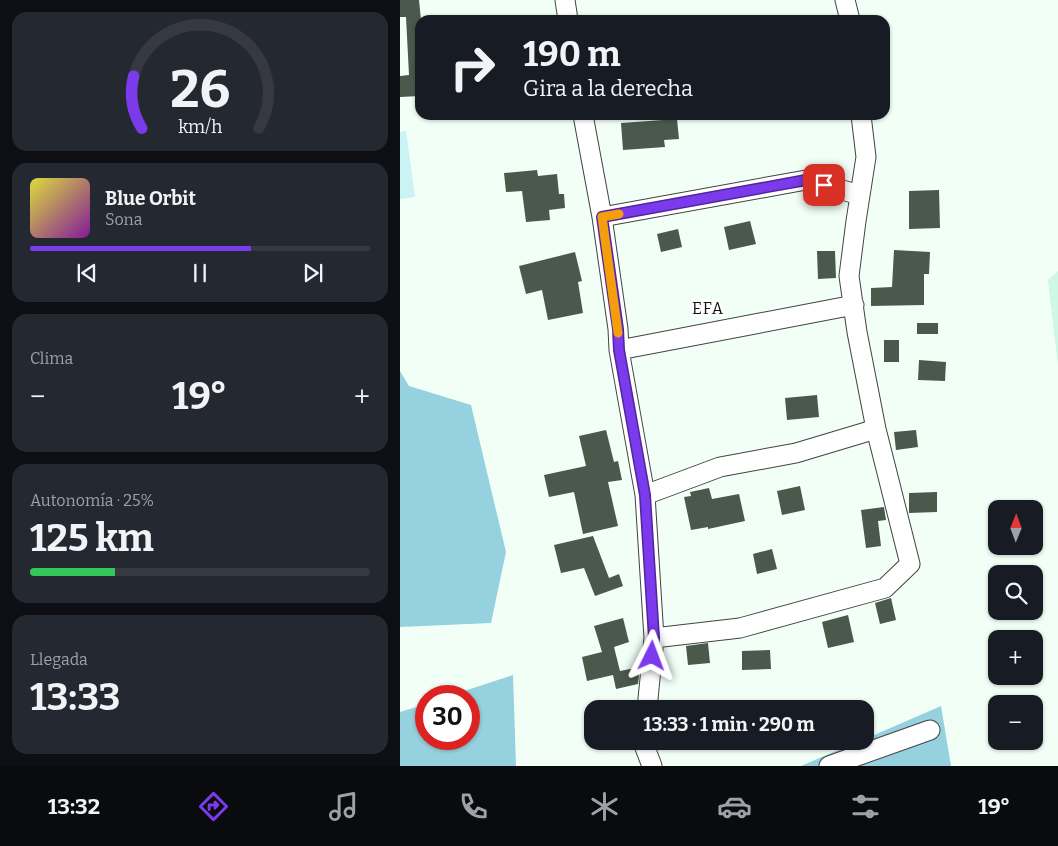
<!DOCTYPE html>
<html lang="es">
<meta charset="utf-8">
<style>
body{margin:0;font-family:Bitter,serif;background:#242831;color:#f1f3f6;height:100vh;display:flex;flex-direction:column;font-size:19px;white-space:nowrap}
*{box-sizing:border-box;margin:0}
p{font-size:16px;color:#9ea1a6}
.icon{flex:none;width:28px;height:28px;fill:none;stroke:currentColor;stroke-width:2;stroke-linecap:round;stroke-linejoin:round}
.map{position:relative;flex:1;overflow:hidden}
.details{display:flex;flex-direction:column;gap:12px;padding:12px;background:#0d0f14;width:400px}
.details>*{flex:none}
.top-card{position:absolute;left:15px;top:15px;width:475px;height:105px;border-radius:15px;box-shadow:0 1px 4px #0004;background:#171b24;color:#f1f3f6;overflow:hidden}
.needle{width:32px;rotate:1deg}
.controls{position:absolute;left:588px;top:500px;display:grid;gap:10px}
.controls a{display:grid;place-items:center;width:55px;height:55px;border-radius:10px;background:#171b24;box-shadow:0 1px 4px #0004;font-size:25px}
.speed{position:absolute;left:15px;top:685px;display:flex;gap:10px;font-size:25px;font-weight:700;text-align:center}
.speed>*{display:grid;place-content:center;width:65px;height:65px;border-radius:50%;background:#171b24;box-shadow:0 1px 4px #0004;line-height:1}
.speed .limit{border:8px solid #d22;background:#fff;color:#111}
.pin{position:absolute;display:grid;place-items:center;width:42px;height:42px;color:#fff;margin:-21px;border-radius:10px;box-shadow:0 2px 8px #0006}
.me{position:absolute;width:55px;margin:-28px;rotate:3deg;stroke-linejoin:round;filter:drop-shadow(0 0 4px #0008)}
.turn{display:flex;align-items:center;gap:18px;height:105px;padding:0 25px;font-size:22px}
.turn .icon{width:65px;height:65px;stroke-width:2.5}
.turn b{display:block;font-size:35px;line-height:42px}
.big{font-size:38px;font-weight:700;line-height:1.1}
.details .widget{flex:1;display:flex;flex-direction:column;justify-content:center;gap:8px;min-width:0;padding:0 18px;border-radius:15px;background:#242831}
.details .dial{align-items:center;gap:0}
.dial svg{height:130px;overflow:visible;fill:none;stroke:#363941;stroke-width:7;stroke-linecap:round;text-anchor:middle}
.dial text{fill:#f1f3f6;stroke:none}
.song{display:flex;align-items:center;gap:15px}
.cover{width:60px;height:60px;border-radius:8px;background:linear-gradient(135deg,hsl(60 70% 55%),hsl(290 70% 35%))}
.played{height:5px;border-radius:2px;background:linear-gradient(90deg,#7c3aed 65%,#363941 65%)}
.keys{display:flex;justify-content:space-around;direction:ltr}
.heat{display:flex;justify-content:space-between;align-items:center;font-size:28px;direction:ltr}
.charge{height:8px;border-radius:4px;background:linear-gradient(90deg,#34c759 25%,#363941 0)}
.trip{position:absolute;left:184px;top:700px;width:290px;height:50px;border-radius:15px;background:#171b24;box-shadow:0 1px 4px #0004;font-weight:700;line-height:50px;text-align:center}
.menu{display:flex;height:80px;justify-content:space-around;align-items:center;background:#090b0e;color:#9ea1a6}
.menu .icon{width:35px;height:35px}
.menu .current{color:#7c3aed}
.menu b{font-size:22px;color:#f1f3f6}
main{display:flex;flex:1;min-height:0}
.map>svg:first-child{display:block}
</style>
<main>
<section class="details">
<div class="widget dial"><svg viewBox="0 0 100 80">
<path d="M14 69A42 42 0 1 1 86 69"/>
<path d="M14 69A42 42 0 0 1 9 37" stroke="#7c3aed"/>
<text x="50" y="56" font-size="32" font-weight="700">26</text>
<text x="50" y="72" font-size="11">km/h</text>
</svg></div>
<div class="widget">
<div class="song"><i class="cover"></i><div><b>Blue Orbit</b><p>Sona</p></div></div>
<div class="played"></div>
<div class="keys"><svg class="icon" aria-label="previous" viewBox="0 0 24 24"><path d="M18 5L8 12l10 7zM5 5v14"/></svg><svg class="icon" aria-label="pause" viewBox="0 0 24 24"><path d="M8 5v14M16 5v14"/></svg><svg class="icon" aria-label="next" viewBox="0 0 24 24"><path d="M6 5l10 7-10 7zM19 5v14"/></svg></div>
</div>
<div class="widget"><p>Clima</p>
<div class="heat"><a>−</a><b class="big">19°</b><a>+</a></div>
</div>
<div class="widget"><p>Autonomía · 25%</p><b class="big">125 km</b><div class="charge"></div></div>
<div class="widget"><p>Llegada</p><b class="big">13:33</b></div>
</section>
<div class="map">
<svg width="658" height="766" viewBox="0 0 658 766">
<rect width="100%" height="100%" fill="#f1fff7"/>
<path fill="#cff7e5" d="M658 271V366L648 280Z"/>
<path fill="#95d1df" d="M0 371 9 386 71 405 106 552 91 623 0 627Z
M113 675 116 766H0V712L26 704V739H69V696H49Z
M541 706 551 766H401L459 741H465V739Z"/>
<path fill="#caf3f3" d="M6 131 15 197 0 199V132Z"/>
<path fill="#4a594b" d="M0 0H19L21 20 20 96 0 97V76L9 75 6 17H0Z
M277 119 279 139 264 140 265 147 223 150 221 123Z
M137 170 138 176 157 174 159 194H164L165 208 149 210 150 220 126 222 122 191 106 192 104 173Z
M539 190 540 228 509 229V191Z
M350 221 356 244 329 250 324 227Z
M278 229 282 247 261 252 257 234Z
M494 250 530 252 529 274H524V305L471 306V288L492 287Z
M417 251H435L436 278 418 279Z
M175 252 182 281 178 282 183 313 148 320 142 290 126 294 119 266Z
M517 323H538V334H517Z
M484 340H499V362H484Z
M519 360 546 362 545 381 518 380Z
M417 395 419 417 387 420 385 398Z
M206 430 214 462 218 461 222 480 208 482 218 526 183 534 174 492 149 497 144 475 186 466 179 436Z
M516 430 518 447 496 450 494 432Z
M400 486 405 510 382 515 377 491Z
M309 488 312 499 339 494 345 521 308 529V527L291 530 284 497 291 496 290 492Z
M537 492V512L509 513V493Z
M484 507 486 520 478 521 481 546 466 548 461 510Z
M193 536 209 578 219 574 223 586 195 596 184 568 161 573 154 545Z
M372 549 377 569 357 574 353 554Z
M491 598 496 620 480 624 475 603Z
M448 615 454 642 428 648 422 622Z
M223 618 229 642 214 647 220 671 240 667 238 684 216 689 213 675 187 681 182 657 202 652 194 626Z
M308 643 310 663 288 665 286 646Z
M370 650 371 669 342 670V651Z"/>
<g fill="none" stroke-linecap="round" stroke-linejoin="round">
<defs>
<path id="minor" d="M165 0 168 20
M445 0 450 20
M183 115 202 217 218 329 219 350 245 495 254 638 247 709
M202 217 406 180 460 195
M219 350 454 305
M245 495 320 467 396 453 476 429
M254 638 340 628 485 588 510 564 476 429 457 332 449 276 456 221 466 157 461 115
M244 741V745L252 766
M429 766 530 730"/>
</defs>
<use href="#minor" stroke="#424242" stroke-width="21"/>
<use href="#minor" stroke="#fff" stroke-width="19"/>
</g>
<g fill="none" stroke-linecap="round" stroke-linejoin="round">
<defs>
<path id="route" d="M252 656 254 638 245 495 219 350 218 329 202 217 406 180 424 185"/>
</defs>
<use href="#route" stroke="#51269a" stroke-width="12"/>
<use href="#route" stroke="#7c3aed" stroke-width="9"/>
<path stroke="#f59e0b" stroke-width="9" d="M218 333 202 217 219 214"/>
</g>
<g text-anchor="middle" stroke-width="5" stroke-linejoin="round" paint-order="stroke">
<g font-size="16" letter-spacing="1" fill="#0f0f0f" stroke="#fff">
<text x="308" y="314">EFA</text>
</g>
</g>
</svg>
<div class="controls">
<a><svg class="needle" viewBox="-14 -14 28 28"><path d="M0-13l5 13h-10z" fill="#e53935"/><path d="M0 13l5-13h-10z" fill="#9ea1a6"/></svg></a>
<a><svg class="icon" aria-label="search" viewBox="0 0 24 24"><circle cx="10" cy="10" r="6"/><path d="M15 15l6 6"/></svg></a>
<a>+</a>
<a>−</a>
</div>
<div class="speed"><div class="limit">30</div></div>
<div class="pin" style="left:424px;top:185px;background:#d93025"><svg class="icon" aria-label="arrive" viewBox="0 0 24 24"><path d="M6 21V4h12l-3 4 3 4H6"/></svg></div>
<svg class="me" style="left:252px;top:656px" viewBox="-20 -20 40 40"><path d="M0-17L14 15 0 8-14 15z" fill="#7c3aed" stroke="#fff" stroke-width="4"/></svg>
<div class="trip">13:33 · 1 min · 290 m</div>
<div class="top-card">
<div class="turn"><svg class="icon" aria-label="right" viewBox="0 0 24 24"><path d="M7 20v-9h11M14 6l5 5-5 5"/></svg><div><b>190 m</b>Gira a la derecha</div></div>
</div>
</div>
</main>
<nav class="menu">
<b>13:32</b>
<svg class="icon current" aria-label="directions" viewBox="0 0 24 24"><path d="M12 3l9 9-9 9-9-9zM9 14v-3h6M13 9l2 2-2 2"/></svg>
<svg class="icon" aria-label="music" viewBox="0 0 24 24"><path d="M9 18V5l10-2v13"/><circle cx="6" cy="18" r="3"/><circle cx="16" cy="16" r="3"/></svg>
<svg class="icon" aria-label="phone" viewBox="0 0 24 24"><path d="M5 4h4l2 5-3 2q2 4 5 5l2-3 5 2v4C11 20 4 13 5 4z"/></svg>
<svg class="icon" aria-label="climate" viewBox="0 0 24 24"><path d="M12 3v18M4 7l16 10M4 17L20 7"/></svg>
<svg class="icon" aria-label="car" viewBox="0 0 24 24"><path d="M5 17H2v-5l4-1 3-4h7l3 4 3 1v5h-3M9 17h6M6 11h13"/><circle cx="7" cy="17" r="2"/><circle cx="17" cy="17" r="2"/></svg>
<svg class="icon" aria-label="filters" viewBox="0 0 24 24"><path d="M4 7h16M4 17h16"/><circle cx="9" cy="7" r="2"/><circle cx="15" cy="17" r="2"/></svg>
<b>19°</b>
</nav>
